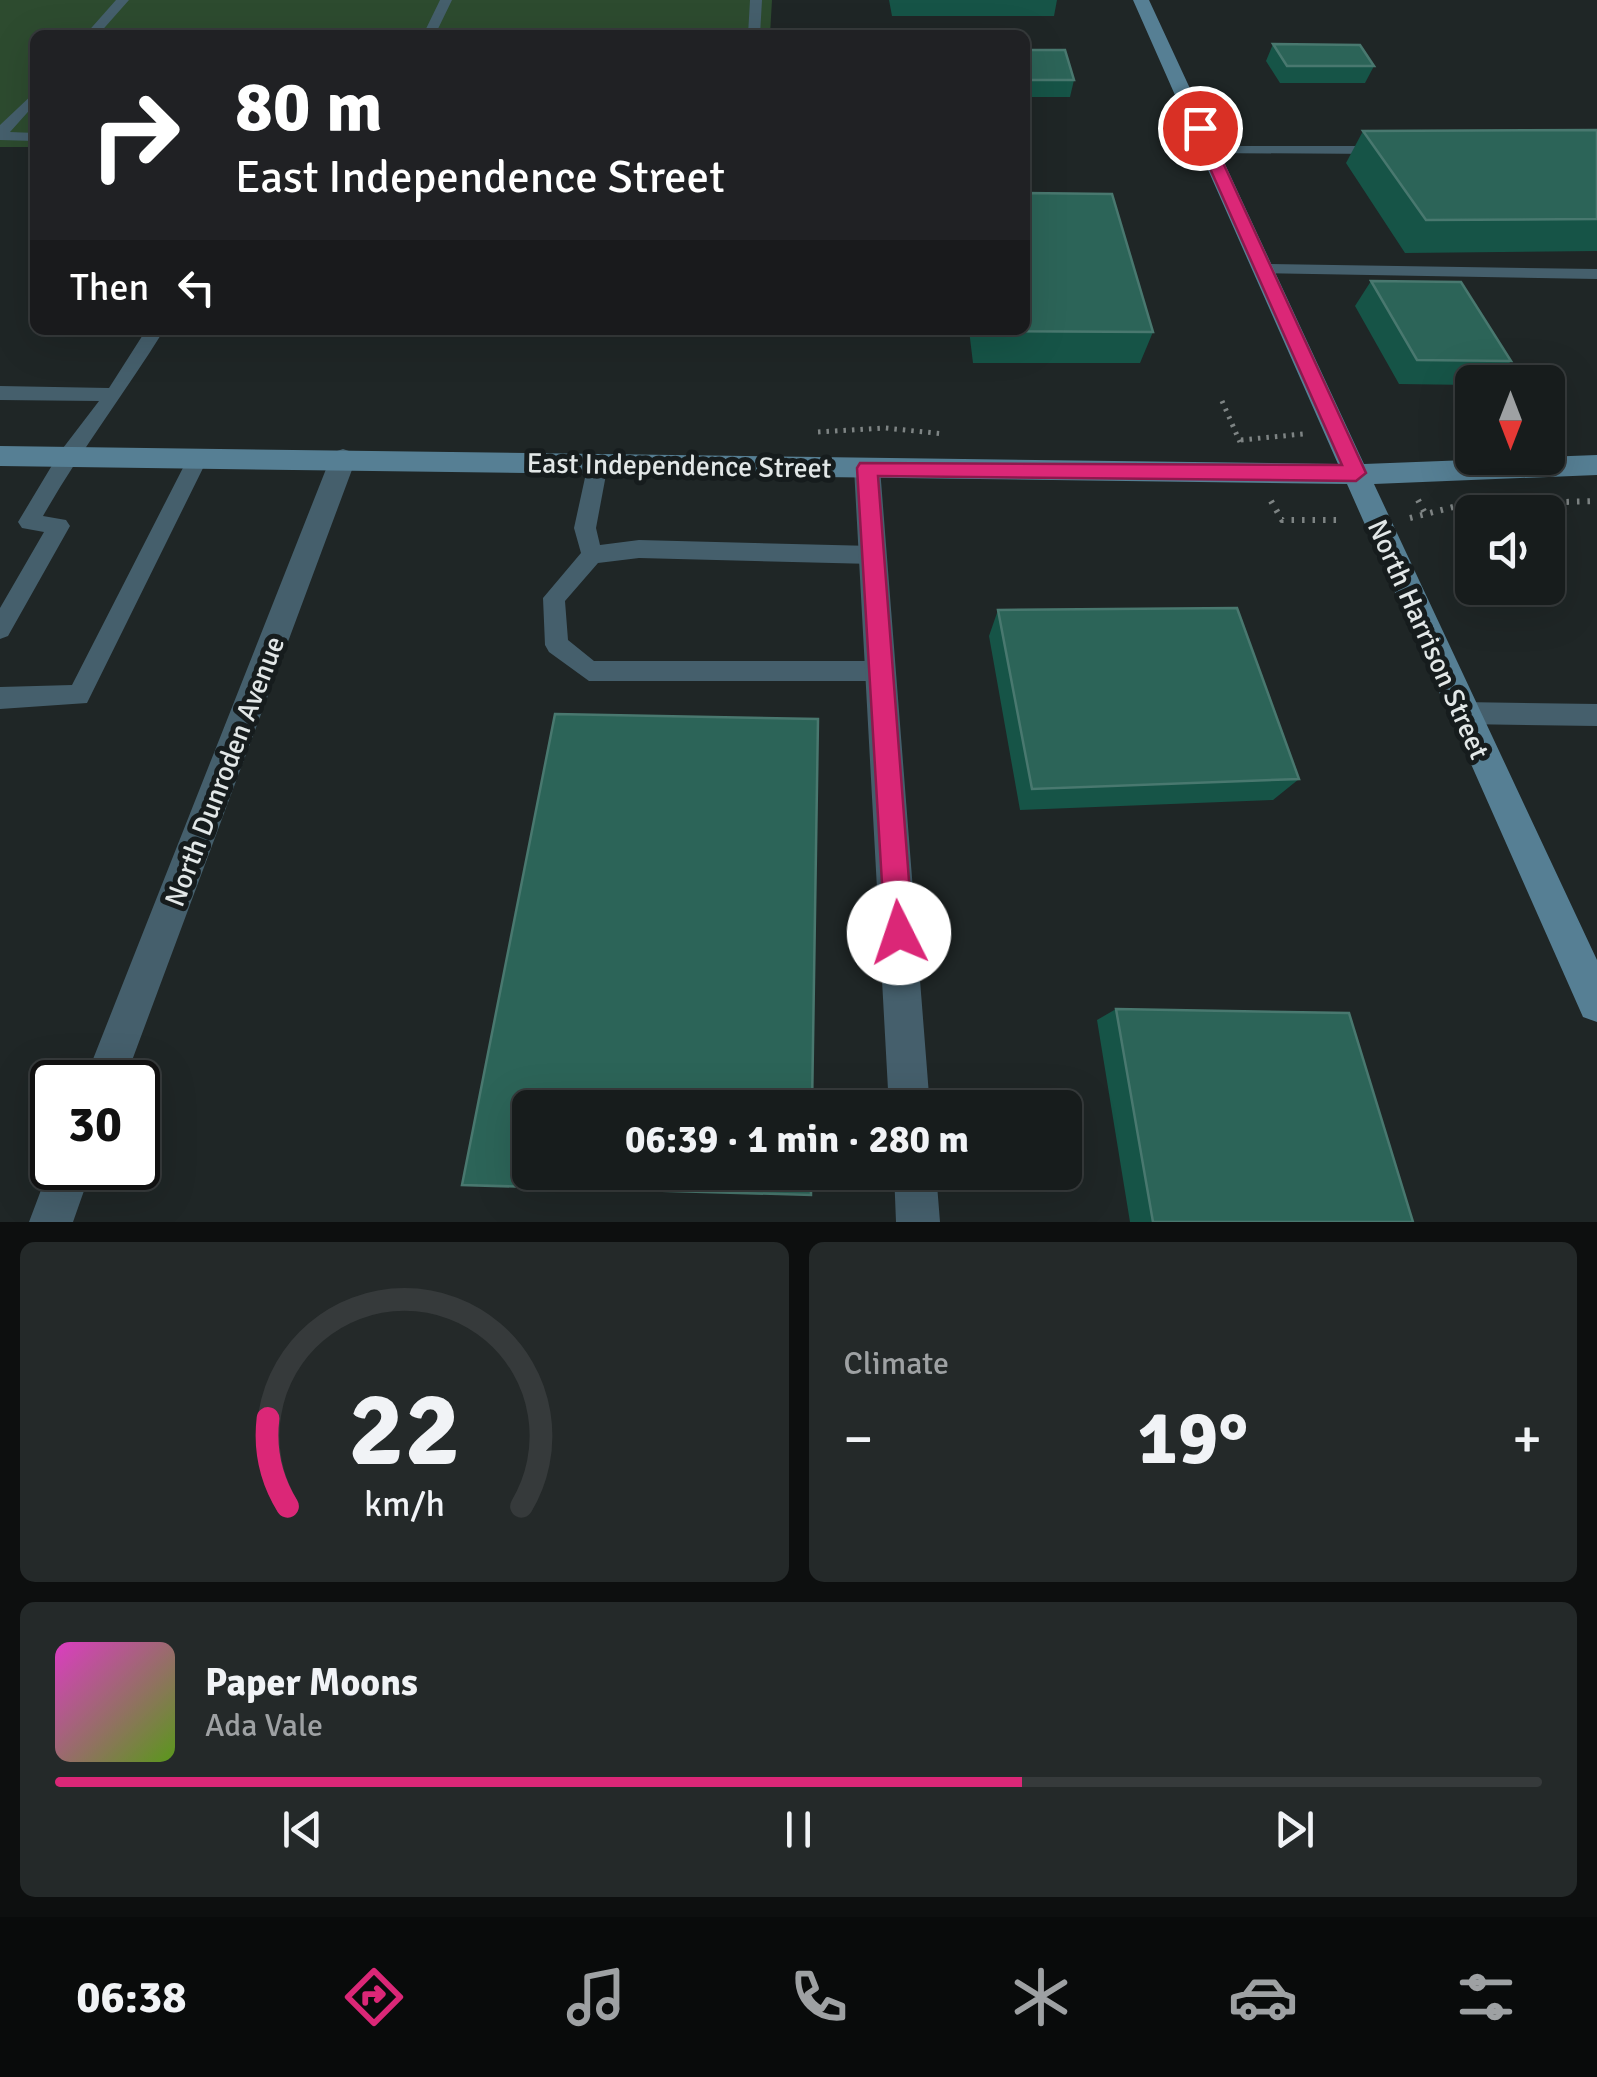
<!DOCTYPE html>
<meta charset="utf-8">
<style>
body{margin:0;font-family:Signika,sans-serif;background:#242929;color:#f1f3f6;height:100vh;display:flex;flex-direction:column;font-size:38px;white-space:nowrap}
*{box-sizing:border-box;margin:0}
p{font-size:32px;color:#9ea1a3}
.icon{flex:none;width:55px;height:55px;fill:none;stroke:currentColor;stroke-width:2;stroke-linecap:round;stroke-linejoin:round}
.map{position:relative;height:1222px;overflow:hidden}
.details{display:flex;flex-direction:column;gap:20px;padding:20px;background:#0d0f0f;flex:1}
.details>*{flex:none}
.hud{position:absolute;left:30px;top:30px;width:1000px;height:305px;border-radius:15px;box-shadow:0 10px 40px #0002,0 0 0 2px #363a3b;background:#202124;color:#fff;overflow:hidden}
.needle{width:65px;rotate:180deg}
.buttons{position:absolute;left:1455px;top:365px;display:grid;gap:20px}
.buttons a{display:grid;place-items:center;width:110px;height:110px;border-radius:15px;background:#171c1c;box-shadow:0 10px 40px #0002,0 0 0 2px #363a3b;font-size:50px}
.speed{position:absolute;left:30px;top:1060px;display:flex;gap:20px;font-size:50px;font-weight:700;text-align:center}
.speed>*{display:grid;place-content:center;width:130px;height:130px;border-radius:50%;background:#171c1c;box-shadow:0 10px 40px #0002,0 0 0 2px #363a3b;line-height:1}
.speed .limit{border:5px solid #111;border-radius:15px;background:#fff;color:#111}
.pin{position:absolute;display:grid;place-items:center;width:85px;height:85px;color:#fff;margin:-42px;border:5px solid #fff;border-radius:50%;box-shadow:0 2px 10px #0007}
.me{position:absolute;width:110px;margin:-55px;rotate:356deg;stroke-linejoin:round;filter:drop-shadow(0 0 8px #0008)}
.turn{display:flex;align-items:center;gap:35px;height:210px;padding:0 40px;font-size:45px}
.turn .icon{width:130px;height:130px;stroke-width:2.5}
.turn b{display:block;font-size:70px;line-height:85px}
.then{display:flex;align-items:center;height:95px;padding:0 40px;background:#0003;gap:20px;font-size:38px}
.big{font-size:75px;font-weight:700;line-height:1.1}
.details .card{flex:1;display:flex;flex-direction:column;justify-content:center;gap:15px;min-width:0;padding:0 35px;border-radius:15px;background:#242929}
.details .dial{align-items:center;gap:0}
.dial svg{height:260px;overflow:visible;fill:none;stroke:#363a3b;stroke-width:7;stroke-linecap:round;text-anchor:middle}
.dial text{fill:#f1f3f6;stroke:none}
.song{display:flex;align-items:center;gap:30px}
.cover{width:120px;height:120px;border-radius:15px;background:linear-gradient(135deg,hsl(310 70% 55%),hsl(90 70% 35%))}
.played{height:10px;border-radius:5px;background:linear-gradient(90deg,#db2777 65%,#363a3b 65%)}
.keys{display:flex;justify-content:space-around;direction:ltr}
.heat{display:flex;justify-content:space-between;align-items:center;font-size:55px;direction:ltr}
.details .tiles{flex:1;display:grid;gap:20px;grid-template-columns:1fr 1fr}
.card:last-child{grid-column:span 2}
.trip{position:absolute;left:512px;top:1090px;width:570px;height:100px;border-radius:15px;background:#171c1c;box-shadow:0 10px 40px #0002,0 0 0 2px #363a3b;font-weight:700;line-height:100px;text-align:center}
.tabs{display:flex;height:160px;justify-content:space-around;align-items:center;background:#090b0b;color:#9ea1a3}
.tabs .icon{width:70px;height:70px}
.tabs .active{color:#db2777}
.tabs b{font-size:45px;color:#f1f3f6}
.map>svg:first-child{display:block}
</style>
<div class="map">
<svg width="1597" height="1222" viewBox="0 0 1597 1222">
<rect width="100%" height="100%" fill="#1f2626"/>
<path fill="#2d4b2f" d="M0 0H772L770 35H35V147H0Z"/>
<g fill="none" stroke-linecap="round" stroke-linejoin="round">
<path stroke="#7e8484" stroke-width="5" stroke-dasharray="2.5 6" stroke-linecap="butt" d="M1222 401 1240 442
M818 432 885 428 945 434
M1241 440 1303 434"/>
<path stroke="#7e8484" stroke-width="6" stroke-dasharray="2.5 8" stroke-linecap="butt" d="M1418 500 1427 517
M1271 501 1282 520H1343
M1493 504 1597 501
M1410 518 1461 505"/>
<path fill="#455f6c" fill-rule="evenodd" d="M116 0H129L98 35H85Z
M440 0H452L435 35H423Z
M750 0H762L760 35H748Z
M35 92V104L10 132 35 133V141L0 140V125Z
M1210 146H1381L1388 150 1381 154 1205 153 1203 150Z
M1264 264 1597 269V279L1258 273V265Z
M146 330H164C125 393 80 451 43 516L66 520 70 526 8 636 0 639V608L44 532 22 528 18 522 60 452 99 401 0 400V386L109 388Z
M198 451 208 458 87 703 0 709V687L72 685 188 458Z
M598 457 608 464 596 528 600 545 639 540 873 546 884 555 873 564 639 558 598 563 565 601 568 640 594 661H881L889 664 893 671 889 678 881 681H589L549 652 545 645 543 598 581 553 574 528 588 464Z
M1461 702 1597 704V726L1461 724 1452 721 1449 713 1452 705Z"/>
<path fill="#455f6c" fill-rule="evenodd" d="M343 449 352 452 356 459 124 1082H84L330 459 334 452Z
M867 458 876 461 880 468 930 1108H889L854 468 858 461Z
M52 1161V1168H92L73 1222H29Z
M894 1172H936L940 1222H896Z"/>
<path fill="#567f94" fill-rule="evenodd" d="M1133 0H1149L1364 464 1597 455V475L1374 484 1597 960V1022L1583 1017 1347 484 0 466V446L1338 464Z"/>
</g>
<path fill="#165447" d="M889 0H1057L1054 16H892Z
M1273 44 1374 66 1365 83H1280L1266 61Z
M1025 50 1074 80 1070 97H1025Z
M1597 130V251L1405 253 1346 163 1363 131Z
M1371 281 1511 361 1492 382H1472V385L1399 384 1355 306Z
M969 330H1025L1153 332 1140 363H973Z
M998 610 1299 779 1273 800 1020 810 989 636Z
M1116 1009 1413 1222H1130L1097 1020Z"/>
<path fill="#2c6458" stroke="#49786f" stroke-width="2.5" d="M1273 44 1360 45 1374 66H1287Z
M1025 50H1065L1074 80H1025Z
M1597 130V219L1426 220 1363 131Z
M1025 193 1112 194 1153 332 980 331 1025 330Z
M1371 281 1461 282 1511 361 1417 360Z
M1237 608 1299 779 1032 789 998 610Z
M555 714 818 719 812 1108H530V1172H811V1195L462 1185Z
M1116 1009 1349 1013 1413 1222H1153Z"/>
<path fill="#db2777" stroke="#8e194d" stroke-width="2.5" d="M1195 125 1207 128 1366 473 1356 481 878 476 913 933 909 943 899 947 889 943 885 933 857 468 860 463 1342 465 1192 128Z"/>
<g text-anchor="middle" stroke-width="10" stroke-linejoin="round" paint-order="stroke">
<g font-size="28" fill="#e2e7e7" stroke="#161c1d">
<text transform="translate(679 465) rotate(1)" y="10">East Independence Street</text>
<text transform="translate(1429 639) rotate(66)" y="10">North Harrison Street</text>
<text transform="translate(224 771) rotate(-69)" y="10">North Dunroden Avenue</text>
</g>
</g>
</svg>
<div class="buttons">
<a><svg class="needle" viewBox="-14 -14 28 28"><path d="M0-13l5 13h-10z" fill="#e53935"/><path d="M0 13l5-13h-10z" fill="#9ea1a3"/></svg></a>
<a><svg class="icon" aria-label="sound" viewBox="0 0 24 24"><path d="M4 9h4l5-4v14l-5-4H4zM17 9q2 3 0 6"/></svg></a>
</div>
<div class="speed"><div class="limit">30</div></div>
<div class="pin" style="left:1200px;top:128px;background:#d93025"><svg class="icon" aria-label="arrive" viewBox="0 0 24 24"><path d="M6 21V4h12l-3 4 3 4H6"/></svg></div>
<svg class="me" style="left:899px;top:933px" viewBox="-20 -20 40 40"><circle r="19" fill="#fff"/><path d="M0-13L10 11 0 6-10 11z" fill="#db2777"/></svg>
<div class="trip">06:39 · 1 min · 280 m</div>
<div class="hud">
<div class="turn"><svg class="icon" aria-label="right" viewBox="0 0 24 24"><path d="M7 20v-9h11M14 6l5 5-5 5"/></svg><div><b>80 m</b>East Independence Street</div></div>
<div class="then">Then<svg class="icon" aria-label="left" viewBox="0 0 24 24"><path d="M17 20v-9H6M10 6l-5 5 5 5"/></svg></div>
</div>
</div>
<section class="details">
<div class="tiles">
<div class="card dial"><svg viewBox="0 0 100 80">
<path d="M14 69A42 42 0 1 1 86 69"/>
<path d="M14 69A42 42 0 0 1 8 42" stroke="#db2777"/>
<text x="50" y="56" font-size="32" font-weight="700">22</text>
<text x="50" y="72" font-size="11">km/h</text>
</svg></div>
<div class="card"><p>Climate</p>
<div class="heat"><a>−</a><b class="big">19°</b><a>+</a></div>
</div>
<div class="card">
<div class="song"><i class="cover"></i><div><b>Paper Moons</b><p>Ada Vale</p></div></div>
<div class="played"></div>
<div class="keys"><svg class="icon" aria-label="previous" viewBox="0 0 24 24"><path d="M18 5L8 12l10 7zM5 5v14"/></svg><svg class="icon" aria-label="pause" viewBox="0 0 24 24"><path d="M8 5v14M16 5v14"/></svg><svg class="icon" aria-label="next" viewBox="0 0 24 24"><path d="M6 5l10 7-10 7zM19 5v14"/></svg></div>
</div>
</div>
</section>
<nav class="tabs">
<b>06:38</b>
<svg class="icon active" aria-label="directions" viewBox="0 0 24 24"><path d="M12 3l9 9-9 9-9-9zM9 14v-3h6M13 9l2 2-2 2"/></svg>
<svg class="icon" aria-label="music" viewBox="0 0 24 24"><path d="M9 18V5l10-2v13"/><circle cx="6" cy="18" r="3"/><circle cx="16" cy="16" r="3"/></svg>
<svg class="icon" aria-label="phone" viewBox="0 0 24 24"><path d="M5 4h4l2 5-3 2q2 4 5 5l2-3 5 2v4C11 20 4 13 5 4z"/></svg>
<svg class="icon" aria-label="climate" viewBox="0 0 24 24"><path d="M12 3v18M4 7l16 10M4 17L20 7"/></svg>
<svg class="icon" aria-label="car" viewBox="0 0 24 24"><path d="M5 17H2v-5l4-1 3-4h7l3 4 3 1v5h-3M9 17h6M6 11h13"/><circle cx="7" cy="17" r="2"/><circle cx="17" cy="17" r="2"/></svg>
<svg class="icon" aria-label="filters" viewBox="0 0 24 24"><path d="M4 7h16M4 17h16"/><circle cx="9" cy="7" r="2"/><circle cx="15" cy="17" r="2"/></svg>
</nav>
